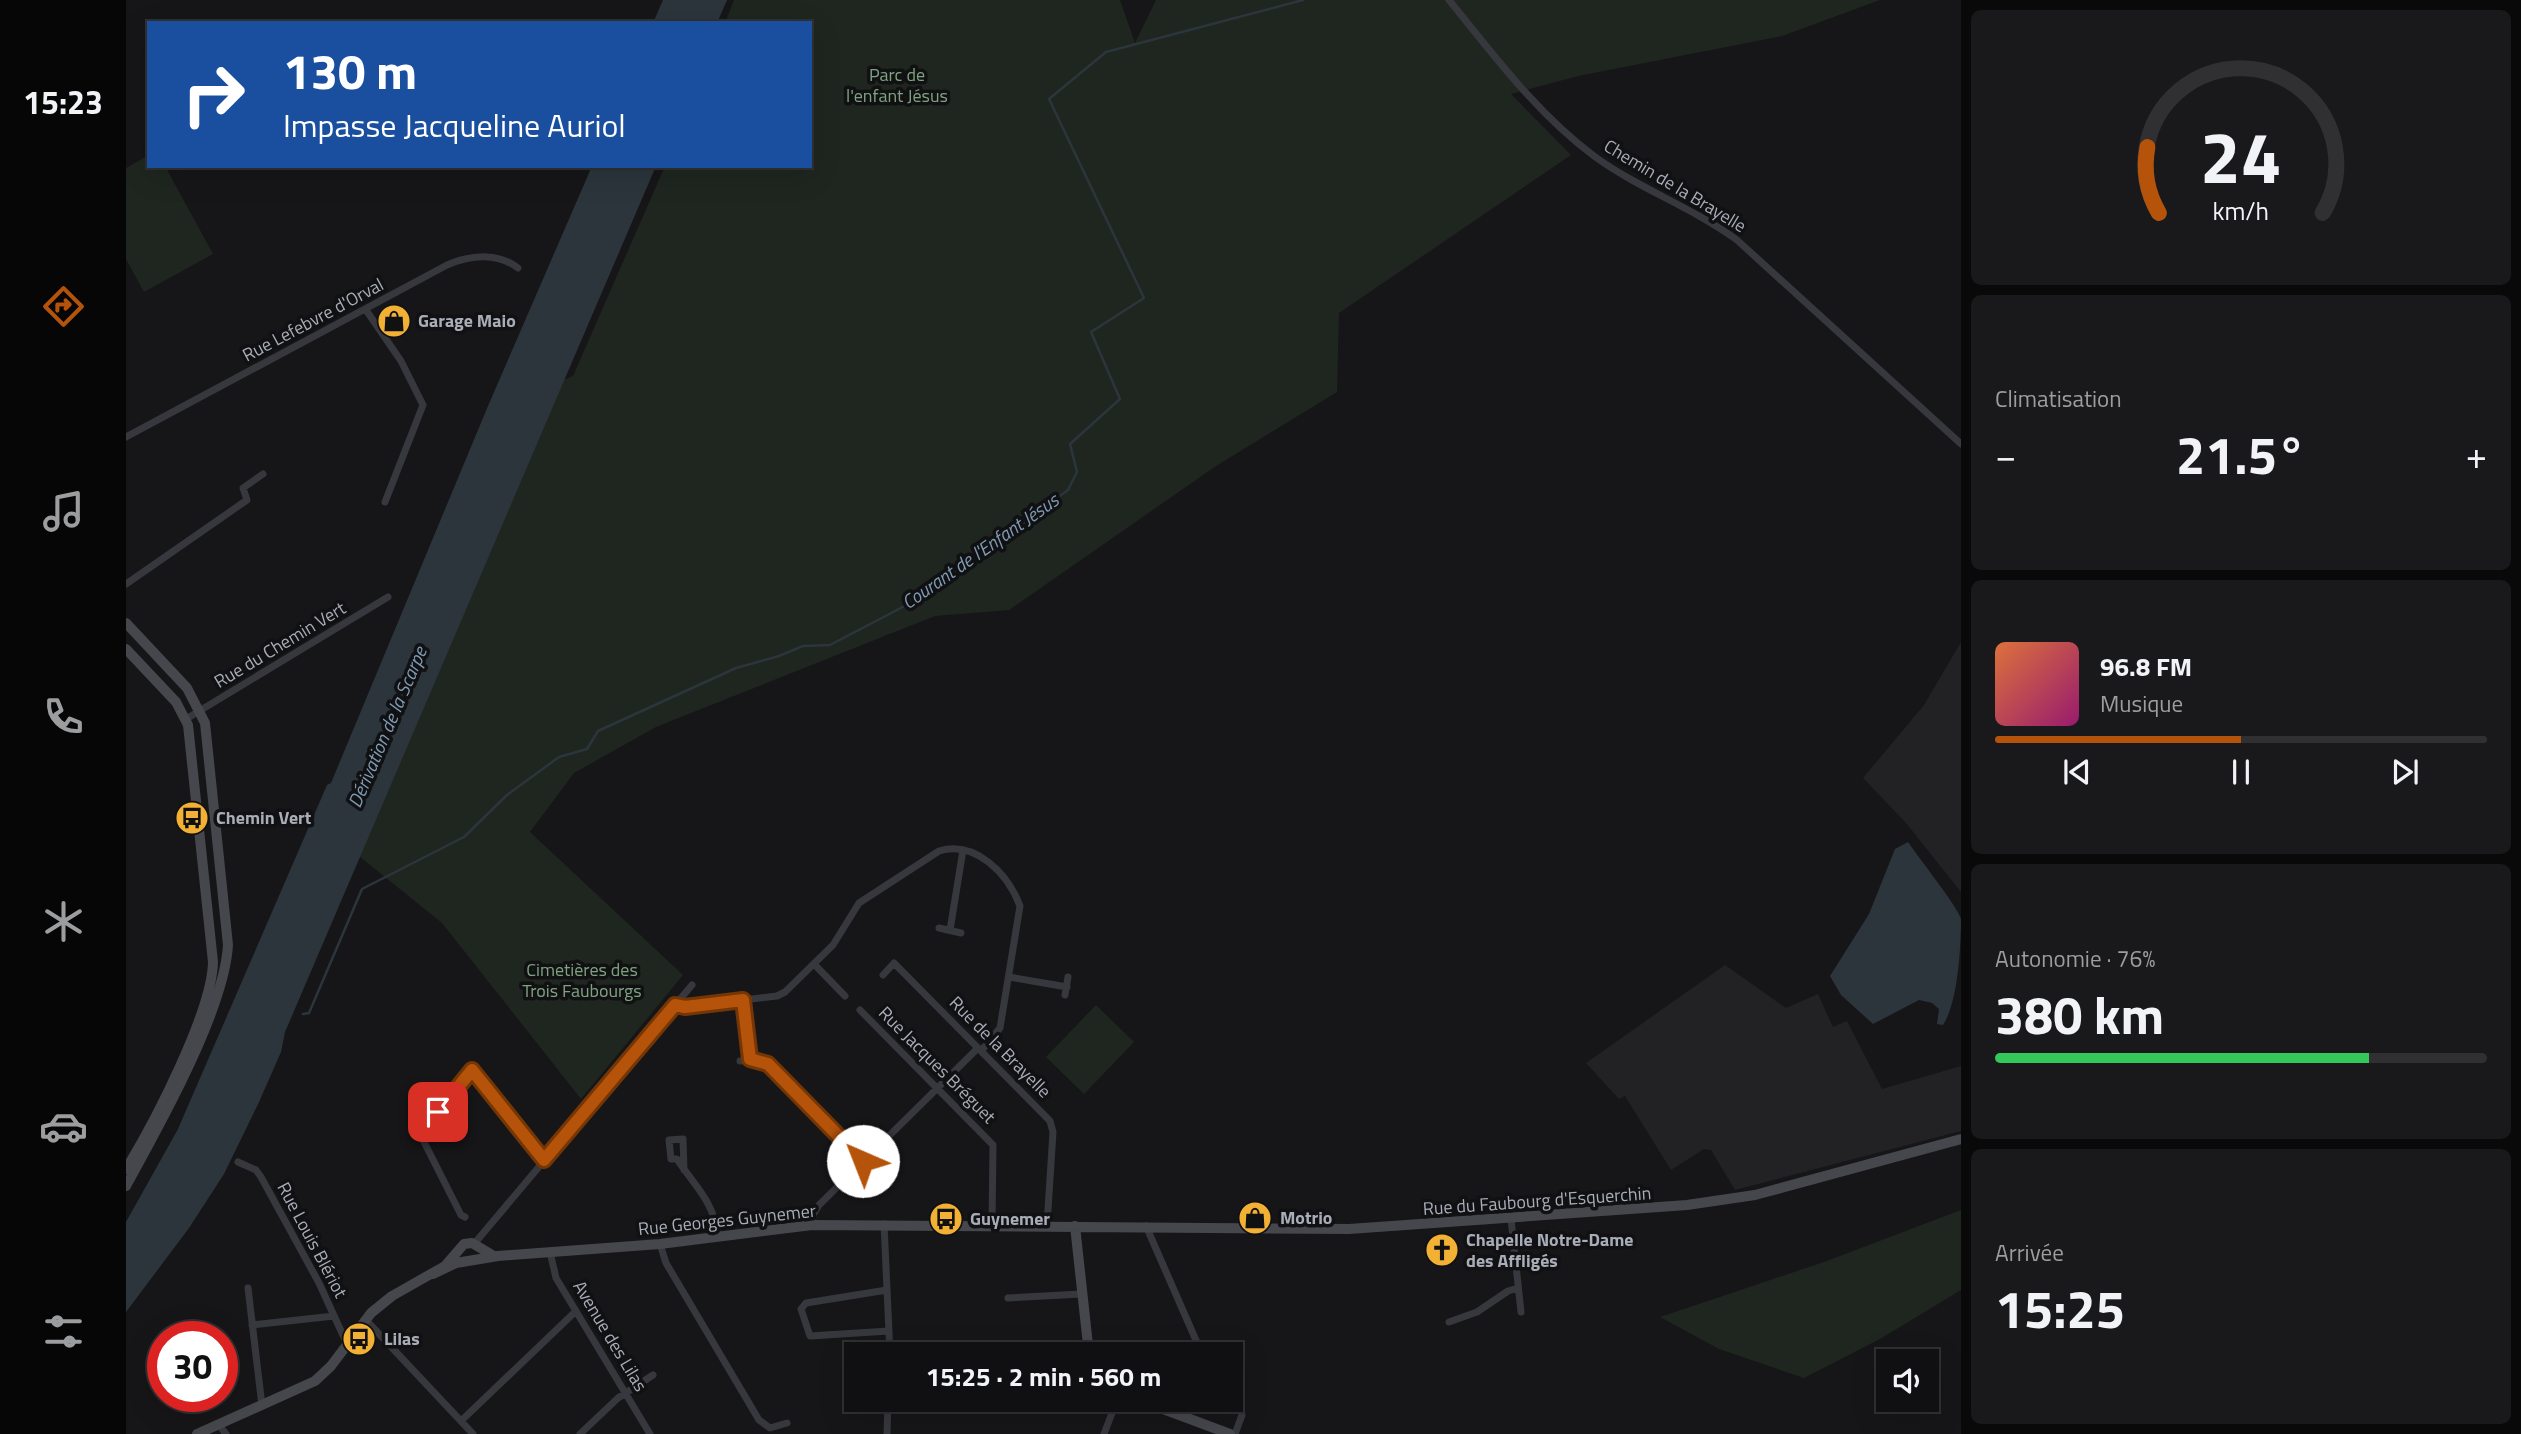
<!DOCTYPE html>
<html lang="fr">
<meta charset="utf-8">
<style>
body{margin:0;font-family:"Titillium Web",sans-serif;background:#19191b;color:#f1f3f6;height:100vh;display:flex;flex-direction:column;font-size:26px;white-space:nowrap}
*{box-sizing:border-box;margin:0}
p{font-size:23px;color:#9c9d9f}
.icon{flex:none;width:38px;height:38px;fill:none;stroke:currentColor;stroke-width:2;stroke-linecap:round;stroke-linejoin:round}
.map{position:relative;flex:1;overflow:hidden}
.panel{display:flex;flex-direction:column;gap:10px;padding:10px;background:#09090a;width:560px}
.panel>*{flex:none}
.top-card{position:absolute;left:21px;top:21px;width:665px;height:147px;border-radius:0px;box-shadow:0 7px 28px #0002,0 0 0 2px #303032;background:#1a4fa0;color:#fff;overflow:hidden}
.tools{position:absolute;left:1750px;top:1349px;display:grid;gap:14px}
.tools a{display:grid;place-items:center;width:63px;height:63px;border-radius:0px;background:#101012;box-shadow:0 7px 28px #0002,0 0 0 2px #303032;font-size:35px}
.speed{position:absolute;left:21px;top:1321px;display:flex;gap:14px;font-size:35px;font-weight:700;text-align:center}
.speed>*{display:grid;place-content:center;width:91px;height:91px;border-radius:50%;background:#101012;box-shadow:0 7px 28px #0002,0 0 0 2px #303032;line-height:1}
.speed .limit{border:10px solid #d22;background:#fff;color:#111}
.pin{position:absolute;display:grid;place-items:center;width:60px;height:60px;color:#fff;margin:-30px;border-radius:14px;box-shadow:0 4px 10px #0006}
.me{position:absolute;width:77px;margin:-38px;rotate:316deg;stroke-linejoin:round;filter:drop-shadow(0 0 5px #0008)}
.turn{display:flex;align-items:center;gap:24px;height:147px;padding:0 21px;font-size:32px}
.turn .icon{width:91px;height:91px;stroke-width:2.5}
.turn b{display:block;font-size:49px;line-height:60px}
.big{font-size:52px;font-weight:700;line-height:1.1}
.panel .card{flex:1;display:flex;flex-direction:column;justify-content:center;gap:10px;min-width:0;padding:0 24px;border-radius:10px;background:#19191b}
.panel .dial{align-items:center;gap:0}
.dial svg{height:182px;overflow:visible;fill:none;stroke:#303032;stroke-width:7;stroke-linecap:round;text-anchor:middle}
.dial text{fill:#f1f3f6;stroke:none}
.song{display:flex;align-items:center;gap:21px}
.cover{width:84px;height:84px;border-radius:10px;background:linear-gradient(135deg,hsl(20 70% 55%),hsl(320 70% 35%))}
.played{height:7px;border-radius:4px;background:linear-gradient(90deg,#b45309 50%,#303032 50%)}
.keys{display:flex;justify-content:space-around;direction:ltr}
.heat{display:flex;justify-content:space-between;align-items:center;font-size:38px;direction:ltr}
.charge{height:10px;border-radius:5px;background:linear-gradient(90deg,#34c759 76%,#303032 0)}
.trip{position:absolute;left:718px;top:1342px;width:399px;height:70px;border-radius:0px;background:#101012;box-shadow:0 7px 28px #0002,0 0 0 2px #303032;font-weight:700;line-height:70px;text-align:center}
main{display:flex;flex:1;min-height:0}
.dock{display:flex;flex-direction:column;width:126px;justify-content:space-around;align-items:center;background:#060607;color:#9c9d9f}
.dock .icon{width:49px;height:49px}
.dock .on{color:#b45309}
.dock b{font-size:32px;color:#f1f3f6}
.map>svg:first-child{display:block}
</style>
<main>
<nav class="dock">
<b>15:23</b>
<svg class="icon on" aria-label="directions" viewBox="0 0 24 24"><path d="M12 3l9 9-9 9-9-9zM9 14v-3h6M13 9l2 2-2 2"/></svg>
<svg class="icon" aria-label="music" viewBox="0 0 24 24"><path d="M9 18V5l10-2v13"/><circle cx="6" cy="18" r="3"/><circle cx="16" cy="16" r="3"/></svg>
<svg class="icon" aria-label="phone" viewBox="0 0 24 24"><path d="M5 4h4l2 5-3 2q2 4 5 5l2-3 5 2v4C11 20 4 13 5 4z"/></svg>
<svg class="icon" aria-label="climate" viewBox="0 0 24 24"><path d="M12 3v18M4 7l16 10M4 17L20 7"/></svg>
<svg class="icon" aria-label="car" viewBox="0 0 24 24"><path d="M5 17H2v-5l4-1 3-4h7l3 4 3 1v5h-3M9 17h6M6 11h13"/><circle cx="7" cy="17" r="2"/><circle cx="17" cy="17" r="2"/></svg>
<svg class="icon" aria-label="filters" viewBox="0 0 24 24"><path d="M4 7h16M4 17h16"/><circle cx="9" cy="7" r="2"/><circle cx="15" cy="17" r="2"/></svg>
</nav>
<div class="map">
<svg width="1835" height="1434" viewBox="0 0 1835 1434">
<rect width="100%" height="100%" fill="#161618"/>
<path fill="#222225" d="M1835 642V892L1780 823 1737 778 1798 705Z
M1599 965 1660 1008 1692 994 1707 1027 1721 1021 1756 1089 1835 1066V1131L1609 1190 1585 1150 1578 1149 1545 1170 1499 1096 1493 1099 1460 1063Z"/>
<path fill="#1e261f" d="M608 0H994L1009 43 1030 0H1754L1656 36 1452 76 1385 94 1445 155 1213 313 1211 392 1090 466 883 610 809 616 530 727 448 773 404 832 557 975 455 1099 316 923 197 827 379 404 447 376 539 166H684V23H599Z
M23 155V166H39L87 254 18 292 0 259V168Z
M970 1005 1008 1042 958 1094 920 1057Z
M1835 1210V1290L1754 1339 1678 1378 1593 1349 1534 1317 1698 1262Z"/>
<path fill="#2c353c" d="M537 0H601L591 23H527Z
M466 166H530L159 1032 155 1052 133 1102 98 1174 63 1228 0 1312V1222L52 1129 201 785 205 783 362 406Z
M1782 842C1792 857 1832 907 1835 919 1835 946 1832 1003 1817 1025L1811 1024 1813 1009 1806 1003 1793 1000 1747 1024 1715 995 1704 976 1743 914 1769 849Z"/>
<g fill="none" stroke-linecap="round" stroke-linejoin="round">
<path stroke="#2c353c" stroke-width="2.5" d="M177 1014 183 1013 236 889 338 837 381 795 433 757 461 749 472 731 610 668 653 656 677 646 704 645 790 600 942 490 951 472 944 444 994 399 965 332 1018 298 923 99 980 52 1177 0"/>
<path stroke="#37383d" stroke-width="7" d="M1323 0C1367 54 1411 114 1468 156 1513 189 1566 207 1611 240L1835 444
M240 310 275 361 297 405 259 502
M0 437 321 265C344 255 371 252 392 268
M0 584 121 500 117 488 137 474
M60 719 262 597
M813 928 835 933
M824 930 837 850
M688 964 719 996
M757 975 768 963 924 1121 927 1132 921 1225
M883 977 941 987
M939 995 942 977
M617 1000 624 1059
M549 1005 559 1007 651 996 659 992 707 945 733 903 813 851C850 840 882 874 894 906L874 1028 855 1051
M734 1010 867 1145 866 1224
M614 1061 631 1060 642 1064 737 1161
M112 1162 130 1170 135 1177 193 1283 221 1344
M558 1170 557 1139 543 1140 545 1159H551C570 1188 588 1201 592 1237
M339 1217 335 1215 294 1134 346 1070 418 1160
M1385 1219 1395 1312
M758 1224 764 1354
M686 1225 687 1215 693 1205 852 1048
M1020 1226 1076 1354
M348 1244 566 985
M534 1244 540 1263 633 1420 644 1428 661 1423
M424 1252 430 1278 524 1434
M122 1288 136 1406
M761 1290 680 1303 675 1309 684 1336 763 1331
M882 1298 955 1294
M239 1319 347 1434
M1323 1322 1351 1312 1382 1291 1392 1288
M126 1325 208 1316
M1104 1386 1116 1415 1109 1434
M335 1421 450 1311
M92 1424 100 1434
M454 1434 492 1398 527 1375
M761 1434 762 1400
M978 1434 991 1400"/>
<path stroke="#45474d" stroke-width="10" d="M0 623 61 688 79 723 102 945C98 1011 33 1126 0 1186
M0 649 50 702 62 725 87 962C86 1012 28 1124 0 1169
M949 1226 963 1354
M307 1274 330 1263 372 1256 534 1244 686 1225 1223 1229 1561 1205 1629 1195 1835 1139
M1013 1400 1104 1434
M71 1434 189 1381 205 1366 245 1313 266 1296 319 1266 338 1244 346 1243 368 1256"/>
</g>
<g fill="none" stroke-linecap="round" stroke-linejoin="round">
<defs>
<path id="route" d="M312 1112 346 1070 418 1160 549 1005 559 1007 617 1000 624 1059 642 1064 737 1161"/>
</defs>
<use href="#route" stroke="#753606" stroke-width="18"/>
<use href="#route" stroke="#b45309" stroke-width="12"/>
</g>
<defs>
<symbol id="shop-disc" viewBox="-11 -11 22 22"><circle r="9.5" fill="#f2b134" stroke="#111113"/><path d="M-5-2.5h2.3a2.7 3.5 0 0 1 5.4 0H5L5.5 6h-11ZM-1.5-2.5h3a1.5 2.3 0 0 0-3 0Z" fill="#111"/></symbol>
<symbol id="bus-disc" viewBox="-11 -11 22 22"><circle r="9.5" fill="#f2b134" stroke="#111113"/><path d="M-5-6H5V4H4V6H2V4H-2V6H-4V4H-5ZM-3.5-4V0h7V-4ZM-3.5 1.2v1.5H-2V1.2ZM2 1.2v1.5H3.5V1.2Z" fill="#111"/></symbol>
<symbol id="church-disc" viewBox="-11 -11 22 22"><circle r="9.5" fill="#f2b134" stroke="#111113"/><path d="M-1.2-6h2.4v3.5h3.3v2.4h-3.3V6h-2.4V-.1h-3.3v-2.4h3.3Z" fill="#111"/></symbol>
</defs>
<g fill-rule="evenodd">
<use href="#shop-disc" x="249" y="302" width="38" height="38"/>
<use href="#bus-disc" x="47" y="799" width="38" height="38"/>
<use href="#shop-disc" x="1110" y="1199" width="38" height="38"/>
<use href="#bus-disc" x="801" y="1200" width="38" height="38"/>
<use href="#church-disc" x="1297" y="1231" width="38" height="38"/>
<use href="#bus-disc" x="214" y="1320" width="38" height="38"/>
</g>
<g text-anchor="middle" stroke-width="7" stroke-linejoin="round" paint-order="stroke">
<g font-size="18" fill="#7fa381" stroke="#111113">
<text x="771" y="81">Parc de<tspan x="771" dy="21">l'enfant Jésus</tspan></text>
<text x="456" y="976">Cimetières des<tspan x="456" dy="21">Trois Faubourgs</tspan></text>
</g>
<g font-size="18" fill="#a8adb8" stroke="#111113">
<text transform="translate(1549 186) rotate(31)" y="6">Chemin de la Brayelle</text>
<text transform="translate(187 320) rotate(-28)" y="6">Rue Lefebvre d'Orval</text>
<text transform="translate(154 645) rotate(-31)" y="6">Rue du Chemin Vert</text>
<text transform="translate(874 1047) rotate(45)" y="6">Rue de la Brayelle</text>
<text transform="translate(811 1065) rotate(45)" y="6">Rue Jacques Bréguet</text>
<text transform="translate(1411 1201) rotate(-4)" y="6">Rue du Faubourg d'Esquerchin</text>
<text transform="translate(601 1220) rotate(-6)" y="6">Rue Georges Guynemer</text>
<text transform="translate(186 1240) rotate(62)" y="6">Rue Louis Blériot</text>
<text transform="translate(484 1336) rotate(59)" y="6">Avenue des Lilas</text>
</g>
<g font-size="18" font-weight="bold" fill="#a8adb8" stroke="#111113" text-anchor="start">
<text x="292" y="327">Garage Maio</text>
<text x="90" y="824">Chemin Vert</text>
<text x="1154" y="1224">Motrio</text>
<text x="844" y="1225">Guynemer</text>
<text x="1340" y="1246">Chapelle Notre-Dame<tspan x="1340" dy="21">des Affligés</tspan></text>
<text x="258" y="1345">Lilas</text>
</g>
<g font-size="19" font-style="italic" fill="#7f9bb3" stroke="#111113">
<text transform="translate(854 551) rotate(-35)" y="7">Courant de l'Enfant Jésus</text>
<text transform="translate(261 727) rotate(-67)" y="7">Dérivation de la Scarpe</text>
</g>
</g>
</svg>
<div class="tools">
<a><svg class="icon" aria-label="sound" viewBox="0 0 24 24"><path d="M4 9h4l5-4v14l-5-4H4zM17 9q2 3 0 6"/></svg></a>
</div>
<div class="speed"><div class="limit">30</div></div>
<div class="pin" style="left:312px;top:1112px;background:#d93025"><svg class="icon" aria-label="arrive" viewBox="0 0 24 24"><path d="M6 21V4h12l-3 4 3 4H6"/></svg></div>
<svg class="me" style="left:737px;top:1161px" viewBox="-20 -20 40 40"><circle r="19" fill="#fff"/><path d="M0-13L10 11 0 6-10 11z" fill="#b45309"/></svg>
<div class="trip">15:25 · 2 min · 560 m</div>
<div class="top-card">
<div class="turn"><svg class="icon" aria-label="right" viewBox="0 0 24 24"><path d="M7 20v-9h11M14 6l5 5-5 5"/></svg><div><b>130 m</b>Impasse Jacqueline Auriol</div></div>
</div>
</div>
<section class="panel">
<div class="card dial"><svg viewBox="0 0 100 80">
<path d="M14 69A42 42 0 1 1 86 69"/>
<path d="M14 69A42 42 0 0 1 9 40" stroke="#b45309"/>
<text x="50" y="56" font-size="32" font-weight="700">24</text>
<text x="50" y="72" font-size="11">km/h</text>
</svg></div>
<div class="card"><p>Climatisation</p>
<div class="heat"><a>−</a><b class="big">21.5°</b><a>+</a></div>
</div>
<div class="card">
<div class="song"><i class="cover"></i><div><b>96.8 FM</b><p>Musique</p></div></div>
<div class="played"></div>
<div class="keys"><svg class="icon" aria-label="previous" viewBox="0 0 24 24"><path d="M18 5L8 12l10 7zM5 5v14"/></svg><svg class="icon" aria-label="pause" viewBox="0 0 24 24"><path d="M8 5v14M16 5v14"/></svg><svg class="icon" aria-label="next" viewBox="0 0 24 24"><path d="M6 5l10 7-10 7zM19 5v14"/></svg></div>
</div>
<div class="card"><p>Autonomie · 76%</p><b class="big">380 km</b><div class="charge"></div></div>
<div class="card"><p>Arrivée</p><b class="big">15:25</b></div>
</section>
</main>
